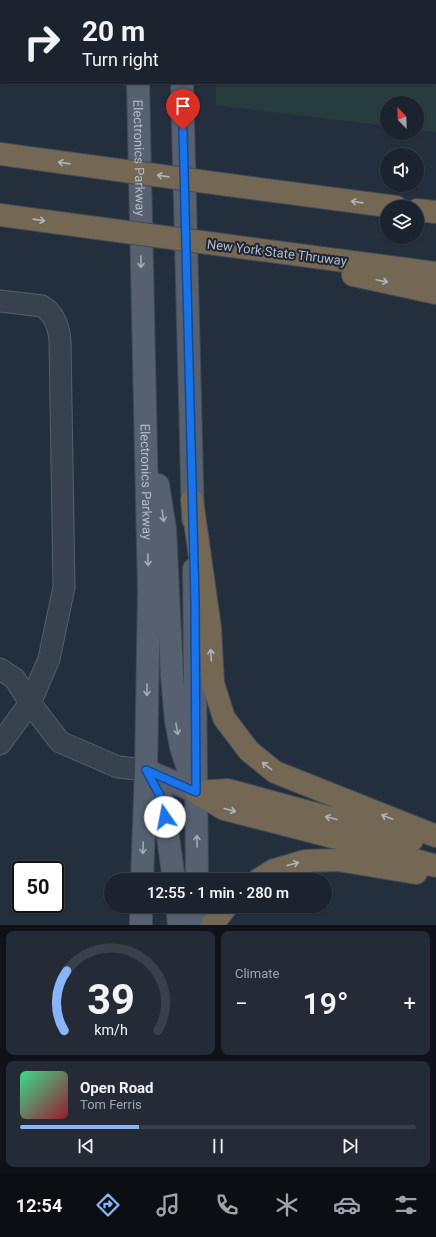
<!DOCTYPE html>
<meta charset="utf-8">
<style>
body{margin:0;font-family:Roboto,sans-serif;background:#242b36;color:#f1f3f6;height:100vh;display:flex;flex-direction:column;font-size:15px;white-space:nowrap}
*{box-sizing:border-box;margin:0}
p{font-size:13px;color:#a0a4aa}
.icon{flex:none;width:22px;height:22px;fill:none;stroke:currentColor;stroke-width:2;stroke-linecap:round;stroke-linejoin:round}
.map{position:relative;height:925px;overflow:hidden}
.details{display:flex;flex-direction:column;gap:6px;padding:6px;background:#0f1319;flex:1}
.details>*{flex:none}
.hud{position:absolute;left:0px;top:0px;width:436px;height:84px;box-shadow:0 1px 3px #0004,0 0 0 1px #39404a;background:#1b232e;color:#f1f3f6;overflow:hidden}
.needle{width:26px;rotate:337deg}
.fabs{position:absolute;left:380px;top:96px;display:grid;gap:8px}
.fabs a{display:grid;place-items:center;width:44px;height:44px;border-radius:50%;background:#1b232e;box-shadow:0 1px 3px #0004,0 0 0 1px #39404a;font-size:20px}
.speed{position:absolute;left:12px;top:861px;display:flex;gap:8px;font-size:20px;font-weight:700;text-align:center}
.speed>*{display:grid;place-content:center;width:52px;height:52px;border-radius:50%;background:#1b232e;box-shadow:0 1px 3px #0004,0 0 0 1px #39404a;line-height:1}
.speed .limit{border:2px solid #111;border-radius:6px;background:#fff;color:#111}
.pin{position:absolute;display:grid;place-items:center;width:34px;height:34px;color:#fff;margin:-41px -17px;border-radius:50% 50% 50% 0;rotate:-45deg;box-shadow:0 0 4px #0007}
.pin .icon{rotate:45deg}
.me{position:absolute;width:44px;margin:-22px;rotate:348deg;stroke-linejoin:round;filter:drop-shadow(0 0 3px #0008)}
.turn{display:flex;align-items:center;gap:14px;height:84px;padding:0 16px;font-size:18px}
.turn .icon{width:52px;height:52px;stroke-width:2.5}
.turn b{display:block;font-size:28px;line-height:34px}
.big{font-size:30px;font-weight:600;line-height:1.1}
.details .widget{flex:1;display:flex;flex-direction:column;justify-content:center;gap:6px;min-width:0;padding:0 14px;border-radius:8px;background:#242b36}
.details .dial{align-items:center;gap:0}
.dial svg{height:104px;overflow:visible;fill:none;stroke:#39404a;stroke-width:7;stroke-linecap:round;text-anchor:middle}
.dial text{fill:#f1f3f6;stroke:none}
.song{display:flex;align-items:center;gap:12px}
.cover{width:48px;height:48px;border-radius:6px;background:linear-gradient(135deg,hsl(150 70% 55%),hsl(350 70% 35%))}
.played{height:4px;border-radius:2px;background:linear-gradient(90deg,#8ab4f8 30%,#39404a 30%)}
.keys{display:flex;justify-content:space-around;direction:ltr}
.heat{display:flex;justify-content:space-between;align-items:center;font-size:22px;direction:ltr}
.details .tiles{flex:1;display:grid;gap:6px;grid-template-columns:1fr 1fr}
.widget:last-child{grid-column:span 2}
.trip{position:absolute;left:104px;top:873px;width:228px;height:40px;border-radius:20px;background:#1b232e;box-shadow:0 1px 3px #0004,0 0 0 1px #39404a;font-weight:600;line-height:40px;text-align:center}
.tabs{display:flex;height:64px;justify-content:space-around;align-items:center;background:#0b0e12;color:#a0a4aa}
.tabs .icon{width:28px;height:28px}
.tabs .current{color:#8ab4f8}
.tabs b{font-size:18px;color:#f1f3f6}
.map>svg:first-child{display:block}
</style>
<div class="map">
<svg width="436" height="925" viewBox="0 0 436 925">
<rect width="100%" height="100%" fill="#242f3e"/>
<path fill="#263c3f" d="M214 0H436V132L417 130V103H387V126L216 105V83H435V1Z"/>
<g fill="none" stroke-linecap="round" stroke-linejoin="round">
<defs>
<path id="minor" d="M23 0V1
M77 0V1
M0 52H1
M0 301 42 306C55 314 59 327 60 341L64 587 49 659 30 703
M0 669 15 679 30 703
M0 744 30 703 60 742 118 767 146 770"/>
<g id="major">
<path d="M136 0V1"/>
<path d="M180 0V1"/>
<path id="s1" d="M138 83 149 591 146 770 142 880"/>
<path d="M182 83 193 519"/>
<path d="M158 485 165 529 172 676 176 721 181 747 190 775"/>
<path d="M194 569 197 880"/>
<path d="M146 770 163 801 174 880"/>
<path d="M146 770 196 792"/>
<path d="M177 906 179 925"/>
<path d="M141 925V906"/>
<path d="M194 925 196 906"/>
</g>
<path id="highway" d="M0 154 103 168
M229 185 396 207
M417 210 436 212
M0 215 104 229
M216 244 436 273
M353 275 436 293
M192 500 210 628 213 683 224 718 249 751 275 772 436 836
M196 792 224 809 333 837 436 866
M196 792 228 790 412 840
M258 880 274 870 305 861 338 860 416 873
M212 925 227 906"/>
</defs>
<use href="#minor" stroke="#565f6c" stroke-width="23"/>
<use href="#major" stroke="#414a57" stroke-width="24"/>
<use href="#highway" stroke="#434c59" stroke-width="24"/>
<use href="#minor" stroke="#38414e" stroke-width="21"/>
<use href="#major" stroke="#56606e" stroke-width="22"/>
<use href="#highway" stroke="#746855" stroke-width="22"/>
<defs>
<path id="highway-bridge" d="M103 168 229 185
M104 229 216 244"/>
</defs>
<use href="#highway-bridge" stroke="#434c59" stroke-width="24" stroke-linecap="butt"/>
<use href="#highway-bridge" stroke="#746855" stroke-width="22"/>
</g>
<defs><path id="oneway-shaft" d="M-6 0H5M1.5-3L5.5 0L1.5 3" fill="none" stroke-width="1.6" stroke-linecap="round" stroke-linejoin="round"/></defs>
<g stroke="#aeb4bd">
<use href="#oneway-shaft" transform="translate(64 163) rotate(-172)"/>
<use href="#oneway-shaft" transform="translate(163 176) rotate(-172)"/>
<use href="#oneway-shaft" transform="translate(357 202) rotate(-172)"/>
<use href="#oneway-shaft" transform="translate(39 220) rotate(8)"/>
<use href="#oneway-shaft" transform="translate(382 281) rotate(12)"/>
<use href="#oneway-shaft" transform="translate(211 655) rotate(-93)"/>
<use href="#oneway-shaft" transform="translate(267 766) rotate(-142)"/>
<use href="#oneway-shaft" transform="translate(230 810) rotate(15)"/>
<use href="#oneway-shaft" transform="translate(387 817) rotate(-158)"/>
<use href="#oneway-shaft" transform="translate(331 818) rotate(-165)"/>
<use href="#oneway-shaft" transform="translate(293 864) rotate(-15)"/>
</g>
<g stroke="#a1aab7">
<use href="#oneway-shaft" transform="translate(141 262) rotate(89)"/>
<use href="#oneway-shaft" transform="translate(163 516) rotate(82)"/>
<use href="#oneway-shaft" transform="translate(148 560) rotate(89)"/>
<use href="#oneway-shaft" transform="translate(147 690) rotate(91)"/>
<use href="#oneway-shaft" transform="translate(177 729) rotate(79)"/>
<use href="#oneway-shaft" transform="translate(197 841) rotate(-91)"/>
<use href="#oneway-shaft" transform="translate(143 848) rotate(92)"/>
</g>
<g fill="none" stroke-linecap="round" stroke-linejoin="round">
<defs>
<path id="route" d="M165 817 163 801 146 770 196 792 195 601 183 130"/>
</defs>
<use href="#route" stroke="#114b97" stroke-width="10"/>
<use href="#route" stroke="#1a73e8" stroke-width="7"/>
</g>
<g text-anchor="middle" stroke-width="4" stroke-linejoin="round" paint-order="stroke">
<g font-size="13" fill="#b4bcc9" stroke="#1d2633">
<text dy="5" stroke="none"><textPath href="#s1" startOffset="75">Electronics Parkway</textPath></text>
<text transform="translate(277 252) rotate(7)" y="5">New York State Thruway</text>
<text dy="5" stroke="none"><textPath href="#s1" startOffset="399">Electronics Parkway</textPath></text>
</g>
</g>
</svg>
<div class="fabs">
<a><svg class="needle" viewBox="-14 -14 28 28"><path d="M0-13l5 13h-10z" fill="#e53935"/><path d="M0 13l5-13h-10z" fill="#a0a4aa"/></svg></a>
<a><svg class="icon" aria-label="sound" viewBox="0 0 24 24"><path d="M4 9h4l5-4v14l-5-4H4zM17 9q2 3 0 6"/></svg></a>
<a><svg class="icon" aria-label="layers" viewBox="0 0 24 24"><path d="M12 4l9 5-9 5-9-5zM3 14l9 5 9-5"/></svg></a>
</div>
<div class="speed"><div class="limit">50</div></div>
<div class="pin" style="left:183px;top:130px;background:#d93025"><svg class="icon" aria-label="arrive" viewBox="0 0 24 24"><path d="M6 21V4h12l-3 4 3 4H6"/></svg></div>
<svg class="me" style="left:165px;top:817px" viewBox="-20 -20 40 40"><circle r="19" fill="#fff"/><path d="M0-13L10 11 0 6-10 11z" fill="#1a73e8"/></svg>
<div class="trip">12:55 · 1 min · 280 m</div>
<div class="hud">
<div class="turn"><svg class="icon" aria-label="right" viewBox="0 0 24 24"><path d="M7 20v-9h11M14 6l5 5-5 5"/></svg><div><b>20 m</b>Turn right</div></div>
</div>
</div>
<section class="details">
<div class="tiles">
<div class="widget dial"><svg viewBox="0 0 100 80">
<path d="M14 69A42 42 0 1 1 86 69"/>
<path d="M14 69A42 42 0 0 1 16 23" stroke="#8ab4f8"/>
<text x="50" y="56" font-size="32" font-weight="700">39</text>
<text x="50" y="72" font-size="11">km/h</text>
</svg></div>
<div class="widget"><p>Climate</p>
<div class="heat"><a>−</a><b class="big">19°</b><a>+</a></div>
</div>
<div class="widget">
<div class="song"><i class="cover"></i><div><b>Open Road</b><p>Tom Ferris</p></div></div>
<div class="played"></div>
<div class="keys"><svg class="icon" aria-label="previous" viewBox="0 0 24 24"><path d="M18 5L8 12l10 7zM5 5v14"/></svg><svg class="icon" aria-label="pause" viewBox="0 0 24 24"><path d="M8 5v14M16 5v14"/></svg><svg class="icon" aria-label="next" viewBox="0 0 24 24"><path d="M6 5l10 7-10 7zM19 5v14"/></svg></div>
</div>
</div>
</section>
<nav class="tabs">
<b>12:54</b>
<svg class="icon current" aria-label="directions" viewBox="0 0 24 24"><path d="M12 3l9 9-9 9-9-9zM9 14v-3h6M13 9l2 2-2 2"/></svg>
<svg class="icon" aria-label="music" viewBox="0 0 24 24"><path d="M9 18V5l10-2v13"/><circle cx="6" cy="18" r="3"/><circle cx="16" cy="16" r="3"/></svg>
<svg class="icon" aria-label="phone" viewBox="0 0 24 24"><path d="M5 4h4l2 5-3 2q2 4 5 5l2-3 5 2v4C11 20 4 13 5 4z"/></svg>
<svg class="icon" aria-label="climate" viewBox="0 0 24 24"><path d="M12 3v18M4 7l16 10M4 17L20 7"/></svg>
<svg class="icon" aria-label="car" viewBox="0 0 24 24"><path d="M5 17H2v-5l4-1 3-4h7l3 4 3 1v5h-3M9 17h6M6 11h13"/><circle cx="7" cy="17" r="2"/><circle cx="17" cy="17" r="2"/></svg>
<svg class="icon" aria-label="filters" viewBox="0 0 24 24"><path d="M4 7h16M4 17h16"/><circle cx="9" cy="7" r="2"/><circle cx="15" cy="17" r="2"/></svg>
</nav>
